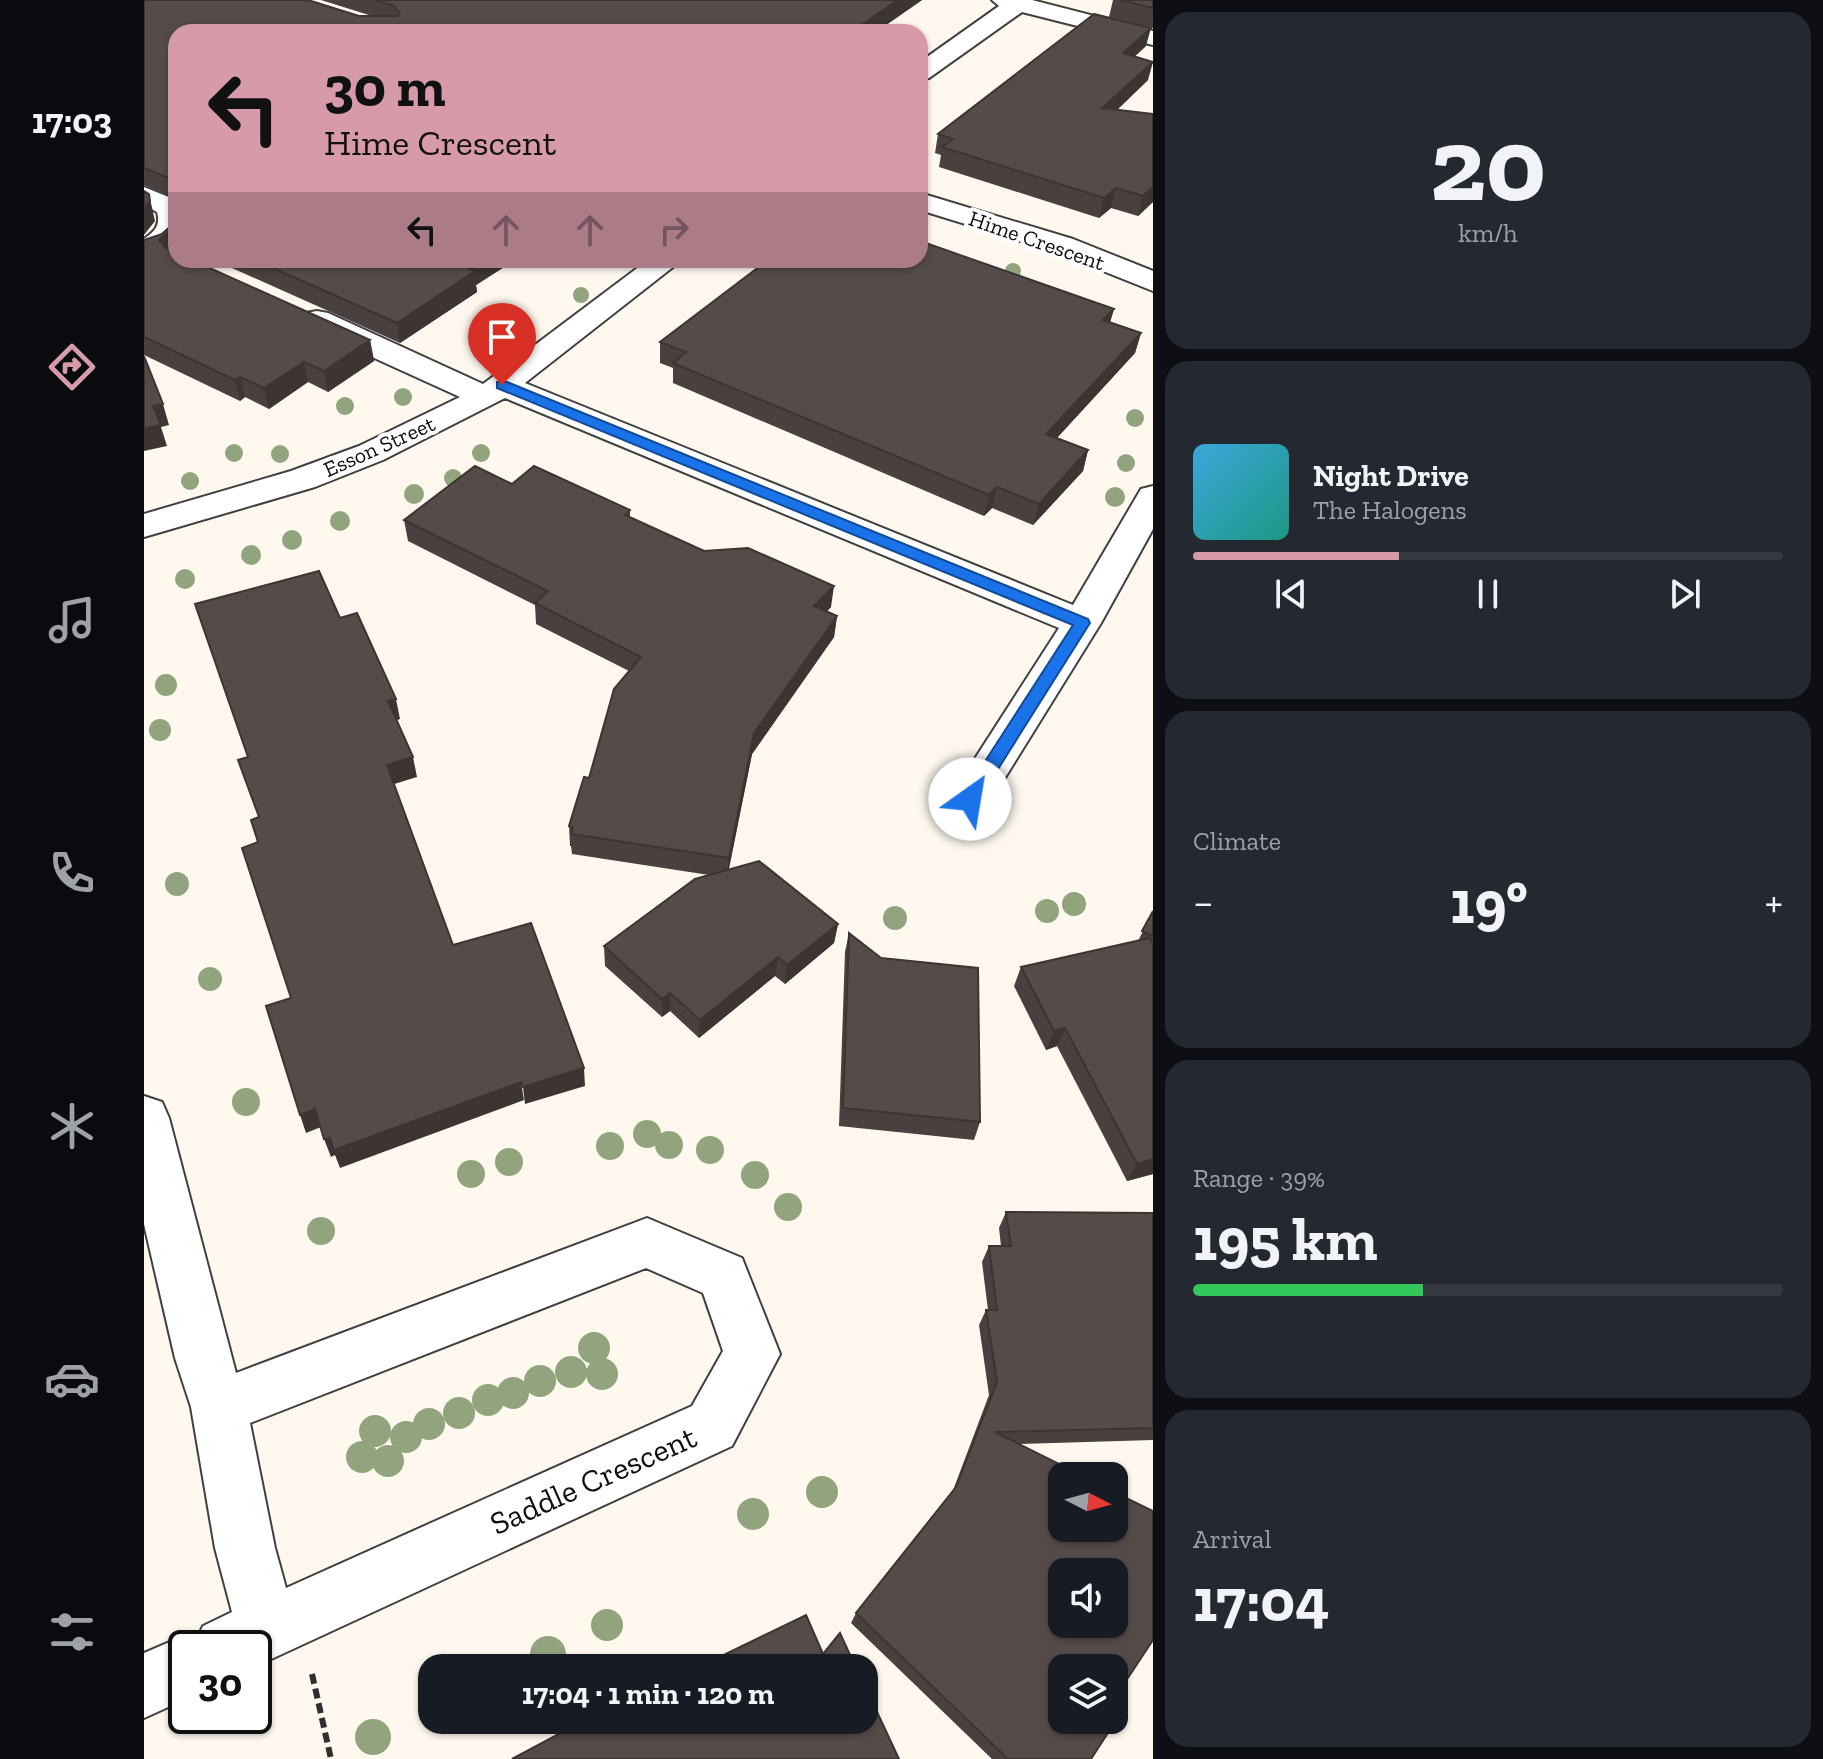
<!DOCTYPE html>
<meta charset="utf-8">
<style>
body{margin:0;font-family:"Zilla Slab",serif;background:#242831;color:#f1f3f6;height:100vh;display:flex;flex-direction:column;font-size:30px;white-space:nowrap}
*{box-sizing:border-box;margin:0}
p{font-size:26px;color:#9ea1a6}
.icon{flex:none;width:44px;height:44px;fill:none;stroke:currentColor;stroke-width:2;stroke-linecap:round;stroke-linejoin:round}
.map{position:relative;flex:1;overflow:hidden}
.details{display:flex;flex-direction:column;gap:12px;padding:12px;background:#0d0f14;width:670px}
.details>*{flex:none}
.guide{position:absolute;left:24px;top:24px;width:760px;height:244px;border-radius:24px;box-shadow:0 2px 6px #0004;background:#d69aa9;color:#111;overflow:hidden}
.needle{width:52px;rotate:96deg}
.tools{position:absolute;left:904px;top:1462px;display:grid;gap:16px}
.tools a{display:grid;place-items:center;width:80px;height:80px;border-radius:16px;background:#171b24;box-shadow:0 2px 6px #0004;font-size:40px}
.speed{position:absolute;left:24px;top:1630px;display:flex;gap:16px;font-size:40px;font-weight:700;text-align:center}
.speed>*{display:grid;place-content:center;width:104px;height:104px;border-radius:50%;background:#171b24;box-shadow:0 2px 6px #0004;line-height:1}
.speed .limit{border:4px solid #111;border-radius:12px;background:#fff;color:#111}
.pin{position:absolute;display:grid;place-items:center;width:68px;height:68px;color:#fff;margin:-82px -34px;border-radius:50% 50% 50% 0;rotate:-45deg;box-shadow:0 0 8px #0007}
.pin .icon{rotate:45deg}
.me{position:absolute;width:88px;margin:-44px;rotate:32deg;stroke-linejoin:round;filter:drop-shadow(0 0 6px #0008)}
.turn{display:flex;align-items:center;gap:28px;height:168px;padding:0 24px;font-size:36px}
.turn .icon{width:104px;height:104px;stroke-width:2.5}
.turn b{display:block;font-size:56px;line-height:68px}
.lanes{display:flex;align-items:center;height:76px;padding:0 24px;background:#0003;justify-content:center;gap:40px;direction:ltr}
.lanes .off{opacity:.35}
.big{font-size:60px;font-weight:800;line-height:1.1}
.details .tile{flex:1;display:flex;flex-direction:column;justify-content:center;gap:12px;min-width:0;padding:0 28px;border-radius:24px;background:#242831}
.details .dial{align-items:center;gap:0}
.dial b{font-size:104px;line-height:1}
.song{display:flex;align-items:center;gap:24px}
.cover{width:96px;height:96px;border-radius:12px;background:linear-gradient(135deg,hsl(200 70% 55%),hsl(170 70% 35%))}
.played{height:8px;border-radius:4px;background:linear-gradient(90deg,#d69aa9 35%,#363941 35%)}
.keys{display:flex;justify-content:space-around;direction:ltr}
.heat{display:flex;justify-content:space-between;align-items:center;font-size:44px;direction:ltr}
.charge{height:12px;border-radius:6px;background:linear-gradient(90deg,#34c759 39%,#363941 0)}
.trip{position:absolute;left:274px;top:1654px;width:460px;height:80px;border-radius:24px;background:#171b24;box-shadow:0 2px 6px #0004;font-weight:800;line-height:80px;text-align:center}
main{display:flex;flex:1;min-height:0}
.menu{display:flex;flex-direction:column;width:144px;justify-content:space-around;align-items:center;background:#090b0e;color:#9ea1a6}
.menu .icon{width:56px;height:56px}
.menu .selected{color:#d69aa9}
.menu b{font-size:36px;color:#f1f3f6}
.map>svg:first-child{display:block}
</style>
<main>
<nav class="menu">
<b>17:03</b>
<svg class="icon selected" aria-label="directions" viewBox="0 0 24 24"><path d="M12 3l9 9-9 9-9-9zM9 14v-3h6M13 9l2 2-2 2"/></svg>
<svg class="icon" aria-label="music" viewBox="0 0 24 24"><path d="M9 18V5l10-2v13"/><circle cx="6" cy="18" r="3"/><circle cx="16" cy="16" r="3"/></svg>
<svg class="icon" aria-label="phone" viewBox="0 0 24 24"><path d="M5 4h4l2 5-3 2q2 4 5 5l2-3 5 2v4C11 20 4 13 5 4z"/></svg>
<svg class="icon" aria-label="climate" viewBox="0 0 24 24"><path d="M12 3v18M4 7l16 10M4 17L20 7"/></svg>
<svg class="icon" aria-label="car" viewBox="0 0 24 24"><path d="M5 17H2v-5l4-1 3-4h7l3 4 3 1v5h-3M9 17h6M6 11h13"/><circle cx="7" cy="17" r="2"/><circle cx="17" cy="17" r="2"/></svg>
<svg class="icon" aria-label="filters" viewBox="0 0 24 24"><path d="M4 7h16M4 17h16"/><circle cx="9" cy="7" r="2"/><circle cx="15" cy="17" r="2"/></svg>
</nav>
<div class="map">
<svg width="1009" height="1759" viewBox="0 0 1009 1759">
<rect width="100%" height="100%" fill="#fef8ee"/>
<g fill="none" stroke-linecap="round" stroke-linejoin="round">
<defs>
<path id="minor" d="M848 0H888L1009 31V45L878 12 785 78 776 80V62L855 6Z
M0 187 32 200V242L22 251 0 260V239C10 232 17 226 13 212L0 205Z
M776 193 929 239 1009 271V291L909 251 776 210Z
M504 260H538L381 383 929 605 997 489 1009 486V529L957 623 841 810 826 815 811 810 805 799 915 628 361 398 239 460 171 487 0 537V514L147 471 215 446 316 397 162 327 158 320 162 313 173 311 184 313 339 384Z
M0 1096 18 1102 25 1118 92 1373 503 1218 598 1258 636 1354 588 1446 110 1667V1648H42V1699L0 1718V1653L42 1635 53 1639 59 1626 88 1612 71 1548 47 1407 31 1358 0 1224ZM502 1268 559 1293 579 1351 548 1406 142 1588 131 1548 106 1423Z"/>
</defs>
<use href="#minor" stroke="#404040" stroke-width="4"/>
<path stroke="#2f2f2f" stroke-width="6" stroke-dasharray="10 5" stroke-linecap="butt" d="M168 1674 187 1759"/>
<use href="#minor" fill="#fff" fill-rule="evenodd"/>
</g>
<g fill="#92a47e">
<circle cx="869" cy="271" r="8"/>
<circle cx="437" cy="295" r="8"/>
<circle cx="365" cy="351" r="9"/>
<circle cx="259" cy="397" r="9"/>
<circle cx="201" cy="406" r="9"/>
<circle cx="991" cy="418" r="9"/>
<circle cx="90" cy="453" r="9"/>
<circle cx="337" cy="453" r="9"/>
<circle cx="136" cy="454" r="9"/>
<circle cx="982" cy="463" r="9"/>
<circle cx="309" cy="478" r="9"/>
<circle cx="46" cy="481" r="9"/>
<circle cx="270" cy="494" r="10"/>
<circle cx="971" cy="497" r="10"/>
<circle cx="196" cy="521" r="10"/>
<circle cx="148" cy="540" r="10"/>
<circle cx="107" cy="555" r="10"/>
<circle cx="41" cy="579" r="10"/>
<circle cx="22" cy="685" r="11"/>
<circle cx="16" cy="730" r="11"/>
<circle cx="33" cy="884" r="12"/>
<circle cx="930" cy="904" r="12"/>
<circle cx="903" cy="911" r="12"/>
<circle cx="751" cy="918" r="12"/>
<circle cx="66" cy="979" r="12"/>
<circle cx="102" cy="1102" r="14"/>
<circle cx="503" cy="1134" r="14"/>
<circle cx="525" cy="1145" r="14"/>
<circle cx="466" cy="1146" r="14"/>
<circle cx="566" cy="1150" r="14"/>
<circle cx="365" cy="1162" r="14"/>
<circle cx="327" cy="1174" r="14"/>
<circle cx="611" cy="1175" r="14"/>
<circle cx="644" cy="1207" r="14"/>
<circle cx="177" cy="1231" r="14"/>
<circle cx="450" cy="1348" r="16"/>
<circle cx="427" cy="1372" r="16"/>
<circle cx="458" cy="1374" r="16"/>
<circle cx="396" cy="1381" r="16"/>
<circle cx="369" cy="1393" r="16"/>
<circle cx="344" cy="1400" r="16"/>
<circle cx="315" cy="1413" r="16"/>
<circle cx="285" cy="1424" r="16"/>
<circle cx="231" cy="1431" r="16"/>
<circle cx="262" cy="1437" r="16"/>
<circle cx="218" cy="1457" r="16"/>
<circle cx="244" cy="1461" r="16"/>
<circle cx="678" cy="1492" r="16"/>
<circle cx="609" cy="1514" r="16"/>
<circle cx="463" cy="1625" r="16"/>
<circle cx="404" cy="1654" r="18"/>
<circle cx="229" cy="1737" r="18"/>
</g>
<path fill="#494140" d="M0 0 228 16 177 0H778L732 32H32V251L29 252 226 340 230 361 184 392 164 382 125 409 101 397 96 401 0 355V240L18 234 29 224V198L0 185Z
M969 0H1009V28L965 17Z
M1002 46 991 56 1004 80 973 110 1009 202 994 216 967 208 955 218 795 167 797 155 791 153 794 134Z
M70 260H371L332 285 333 292 256 343Z
M970 309 966 322 997 333 991 353 913 438 944 450 939 471 889 525 848 508 840 516 529 383V368L516 363V342Z
M368 484 486 510V517L687 607 682 612 693 616 690 637 608 754 585 869 694 924 690 943 641 984 631 976 555 1038 526 1011 518 1017 461 966 460 946 565 875 428 854 427 846H426L425 826 445 778 485 671 392 624 391 605 264 541 260 520Z
M1009 911V1174L983 1181 913 1046 902 1050 870 986 877 967 994 941Z
M705 933 836 1122 830 1140 695 1126 701 952Z
M862 1212 1009 1213V1440L876 1444 970 1668 947 1759H848L707 1623 712 1613 808 1493 845 1395 835 1325 842 1310H844L838 1262 845 1246H857L855 1228Z"/>
<path fill="#3c3534" d="M754 0H778L732 32H707Z
M1007 28 1002 46 974 72 979 53Z
M1009 62 1004 80 954 128 958 108Z
M1009 187V202L994 216 999 196Z
M972 188 967 208 955 218 960 198Z
M5 194 11 221 0 235V208Z
M25 231 30 251 21 260 15 240Z
M338 260H371L332 285 333 292 256 343 253 323 325 269Z
M970 309 964 329 959 320Z
M997 333 991 353 897 455 902 434Z
M226 340 230 361 184 392 180 371Z
M160 362 164 382 125 409 120 388Z
M96 377 101 397 96 401 91 380Z
M19 404 25 425 17 427 23 446 0 451V429L9 406Z
M944 450 939 471 889 525 895 504Z
M853 487 848 508 840 516 845 495Z
M690 586 687 607 668 627 670 606Z
M693 616 690 637 608 754 583 877 585 858 610 733Z
M252 699 256 719 248 722 244 701Z
M269 757 273 777 247 785 243 765Z
M694 924 690 943 641 984 643 965Z
M634 957 631 976 555 1038 556 1020Z
M526 993V1011L518 1017V999Z
M921 1028 913 1046 902 1050 910 1031Z
M440 1068 441 1086 381 1104 379 1087Z
M377 1082 380 1100 196 1168 191 1155 187 1157 180 1139Z
M171 1109 177 1127 162 1133 156 1115Z
M1009 1159V1174L983 1181 993 1164Z"/>
<path fill="#554c4a" stroke="#3c3534" stroke-width="2" fill-rule="evenodd" d="M0 0H164L215 16H253L256 14 250 6 232 0H754L707 32H432L410 25 407 32H32V237H30L29 231H25L15 240 22 248 32 253V260H48L226 340 180 371 160 362 120 388 96 377 91 380 0 337V240L18 234 29 224 30 180 0 168Z
M977 0H1009V8Z
M950 14 1007 28 979 53 1009 62 958 108 1009 114V187L999 196 972 188 960 198 798 147 809 139 794 134Z
M0 191 5 194 6 201 0 208Z
M776 241 970 309 959 320 997 333 902 434 944 450 895 504 853 487 845 495 529 363 542 352 516 342 624 260H776Z
M111 260H338L325 269 331 271 253 323Z
M0 356 19 404 9 406 17 425 0 429Z
M331 466 368 484 390 466 486 510 481 515 560 551 604 548 690 586 670 606 693 616 610 733 585 858 427 834 429 827 425 826 440 777 445 778 470 689 497 657 391 603 404 591 260 520Z
M175 571 196 618 213 613 252 699 244 701 269 757 243 765 309 945 387 923 440 1068 379 1087 377 1082 190 1150 186 1138 180 1139 171 1109 156 1115 122 1006 147 998 98 848 114 842 107 820 115 817 94 760 104 757 51 604Z
M615 861 694 924 643 965 634 957 556 1020 526 993 518 999 460 946 551 879Z
M1009 911V936L998 931Z
M705 933 737 958 834 968 836 1122 699 1108Z
M1006 938 1009 944V1159L993 1164 921 1028 910 1031 877 967Z
M862 1212 1009 1213V1428L851 1432 939 1476H918V1528H970V1492L1009 1511V1640L970 1699V1668H918V1720H970V1716L973 1719 947 1759H864L712 1613 812 1487 853 1382 842 1310H853L845 1246H867ZM918 1572H970V1624H918Z
M662 1615 679 1654 696 1633 712 1668H553Z
M720 1684 755 1759H368L441 1720H720Z"/>
<path fill="#1a73e8" stroke="#114b97" stroke-width="2" d="M353 382H363L944 619 946 623 832 804H820L817 799 820 794 929 625 353 388Z"/>
<g text-anchor="middle" stroke-width="8" stroke-linejoin="round" paint-order="stroke">
<g font-size="22" fill="#0d0d0d" stroke="#fff">
<text transform="translate(893 240) rotate(19)" y="8">Hime Crescent</text>
<text transform="translate(235 446) rotate(-24)" y="8">Esson Street</text>
</g>
<g font-size="32" fill="#0d0d0d" stroke="#fff">
<text transform="translate(449 1480) rotate(-24)" y="11">Saddle Crescent</text>
</g>
</g>
</svg>
<div class="tools">
<a><svg class="needle" viewBox="-14 -14 28 28"><path d="M0-13l5 13h-10z" fill="#e53935"/><path d="M0 13l5-13h-10z" fill="#9ea1a6"/></svg></a>
<a><svg class="icon" aria-label="sound" viewBox="0 0 24 24"><path d="M4 9h4l5-4v14l-5-4H4zM17 9q2 3 0 6"/></svg></a>
<a><svg class="icon" aria-label="layers" viewBox="0 0 24 24"><path d="M12 4l9 5-9 5-9-5zM3 14l9 5 9-5"/></svg></a>
</div>
<div class="speed"><div class="limit">30</div></div>
<div class="pin" style="left:358px;top:385px;background:#d93025"><svg class="icon" aria-label="arrive" viewBox="0 0 24 24"><path d="M6 21V4h12l-3 4 3 4H6"/></svg></div>
<svg class="me" style="left:826px;top:799px" viewBox="-20 -20 40 40"><circle r="19" fill="#fff"/><path d="M0-13L10 11 0 6-10 11z" fill="#1a73e8"/></svg>
<div class="trip">17:04 · 1 min · 120 m</div>
<div class="guide">
<div class="turn"><svg class="icon" aria-label="left" viewBox="0 0 24 24"><path d="M17 20v-9H6M10 6l-5 5 5 5"/></svg><div><b>30 m</b>Hime Crescent</div></div>
<div class="lanes"><svg class="icon" aria-label="left" viewBox="0 0 24 24"><path d="M17 20v-9H6M10 6l-5 5 5 5"/></svg><svg class="icon off" aria-label="ahead" viewBox="0 0 24 24"><path d="M12 20V5M6 11l6-6 6 6"/></svg><svg class="icon off" aria-label="ahead" viewBox="0 0 24 24"><path d="M12 20V5M6 11l6-6 6 6"/></svg><svg class="icon off" aria-label="right" viewBox="0 0 24 24"><path d="M7 20v-9h11M14 6l5 5-5 5"/></svg></div>
</div>
</div>
<section class="details">
<div class="tile dial"><b>20</b><p>km/h</p></div>
<div class="tile">
<div class="song"><i class="cover"></i><div><b>Night Drive</b><p>The Halogens</p></div></div>
<div class="played"></div>
<div class="keys"><svg class="icon" aria-label="previous" viewBox="0 0 24 24"><path d="M18 5L8 12l10 7zM5 5v14"/></svg><svg class="icon" aria-label="pause" viewBox="0 0 24 24"><path d="M8 5v14M16 5v14"/></svg><svg class="icon" aria-label="next" viewBox="0 0 24 24"><path d="M6 5l10 7-10 7zM19 5v14"/></svg></div>
</div>
<div class="tile"><p>Climate</p>
<div class="heat"><a>−</a><b class="big">19°</b><a>+</a></div>
</div>
<div class="tile"><p>Range · 39%</p><b class="big">195 km</b><div class="charge"></div></div>
<div class="tile"><p>Arrival</p><b class="big">17:04</b></div>
</section>
</main>
